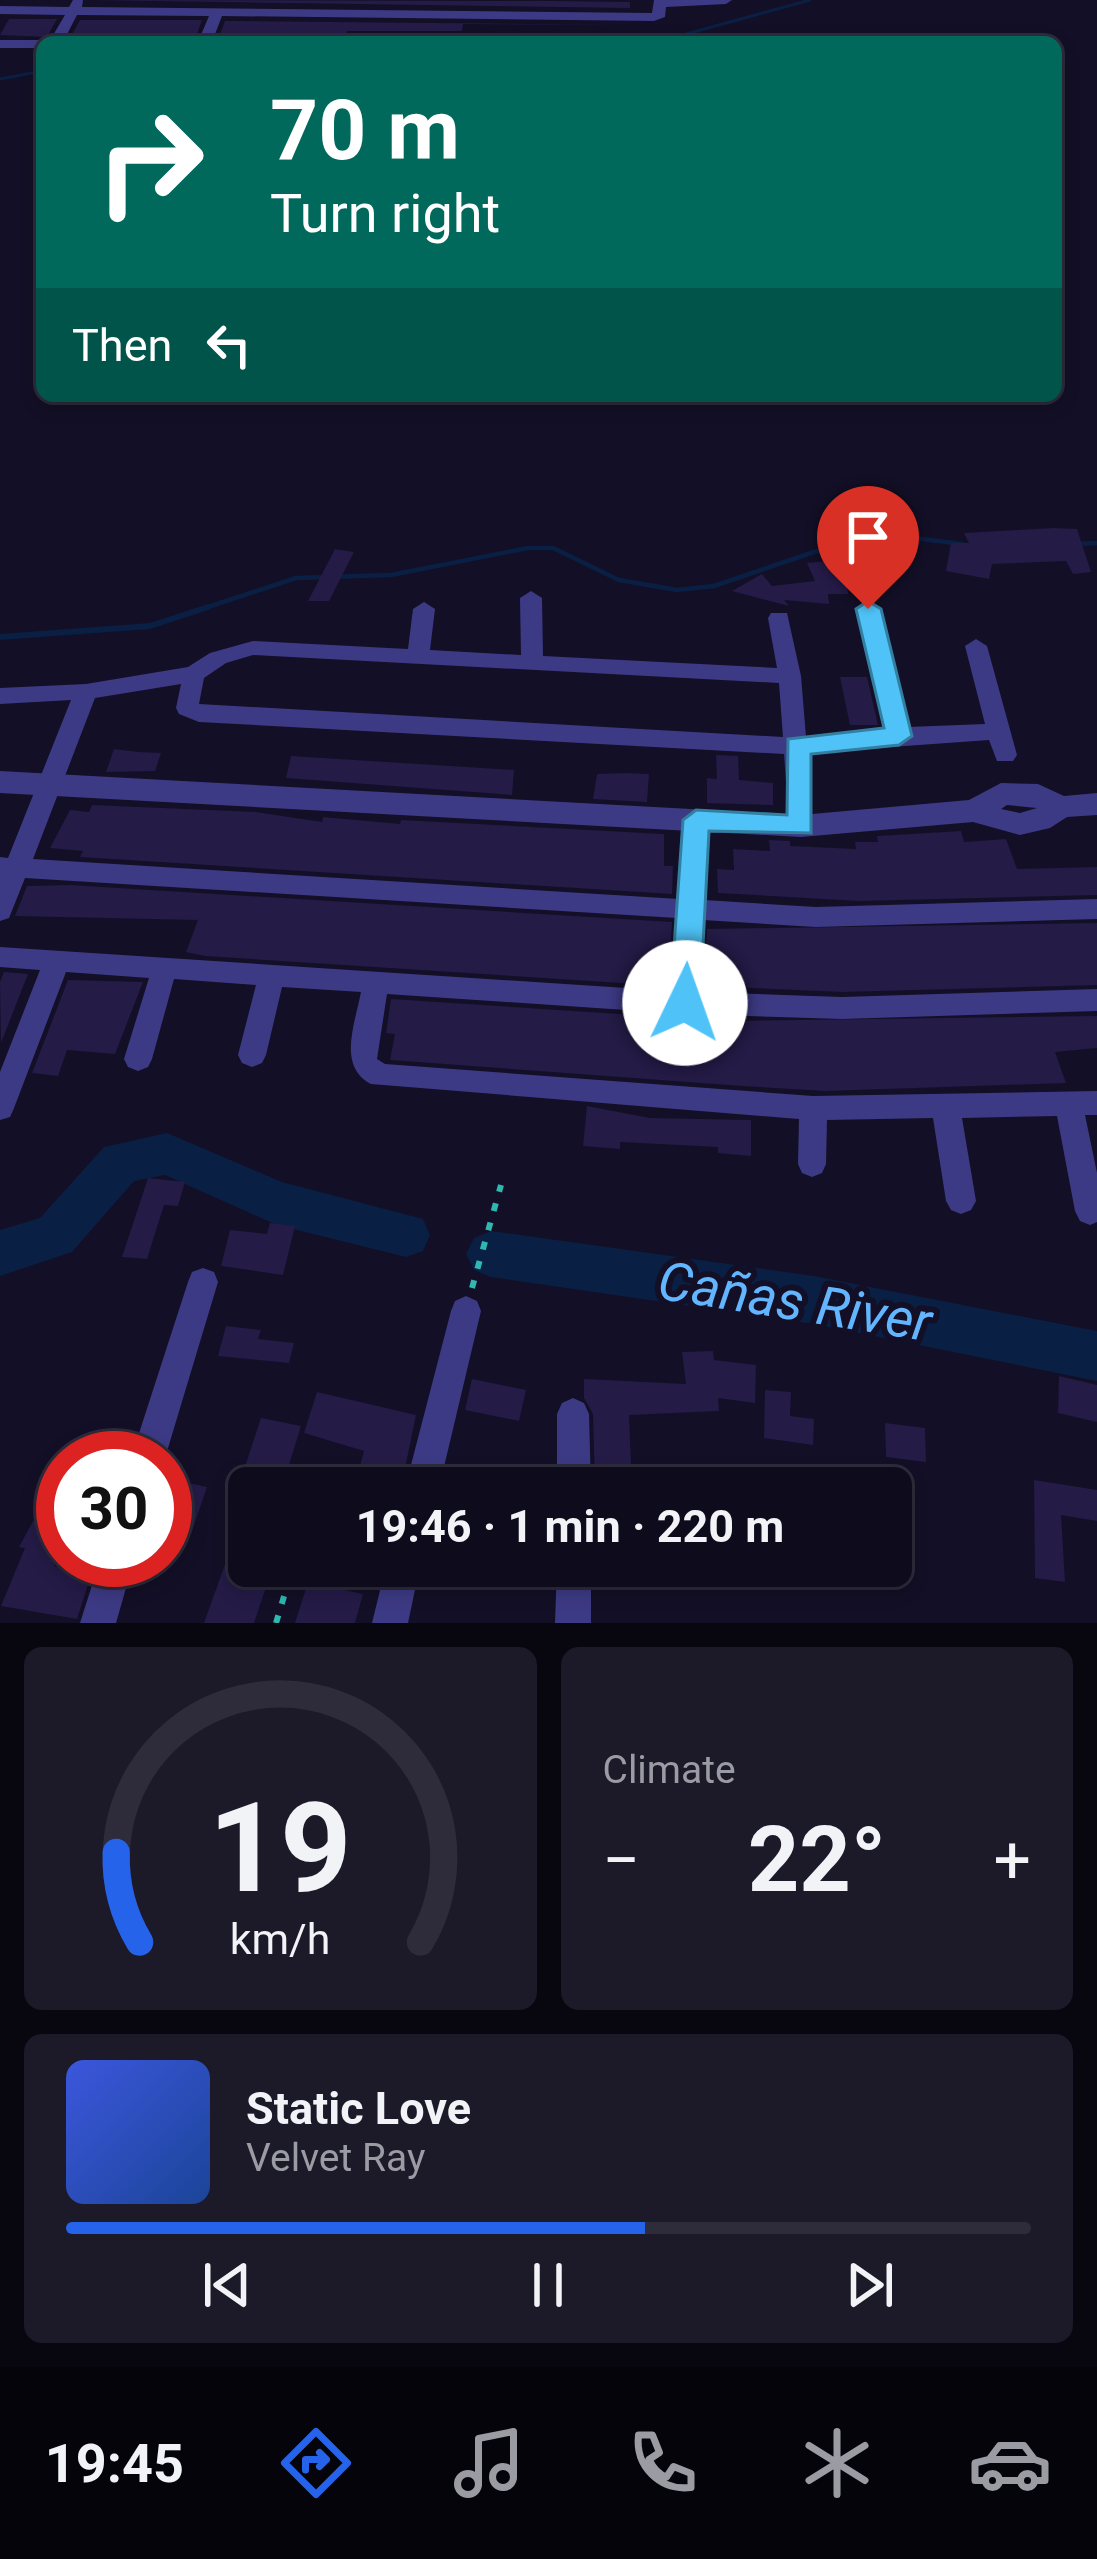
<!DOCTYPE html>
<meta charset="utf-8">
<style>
body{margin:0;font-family:Roboto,sans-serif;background:#1c1929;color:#f1f3f6;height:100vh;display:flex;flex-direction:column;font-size:45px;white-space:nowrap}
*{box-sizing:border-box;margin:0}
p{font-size:39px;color:#9b9ba3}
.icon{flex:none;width:66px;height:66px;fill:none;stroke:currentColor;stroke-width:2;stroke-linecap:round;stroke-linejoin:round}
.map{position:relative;height:1623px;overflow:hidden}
.details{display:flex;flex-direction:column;gap:24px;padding:24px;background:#08060f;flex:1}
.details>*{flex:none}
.banner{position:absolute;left:36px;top:36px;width:1026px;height:366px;border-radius:18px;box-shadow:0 6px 18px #0003,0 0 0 3px #2e2b3b;background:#00695c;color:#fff;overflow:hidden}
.speed{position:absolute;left:36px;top:1431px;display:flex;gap:24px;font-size:60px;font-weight:700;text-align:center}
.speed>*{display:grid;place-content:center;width:156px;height:156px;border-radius:50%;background:#0e0b1c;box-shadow:0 6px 18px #0003,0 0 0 3px #2e2b3b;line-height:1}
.speed .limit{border:18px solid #d22;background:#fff;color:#111}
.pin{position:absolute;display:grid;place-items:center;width:102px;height:102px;color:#fff;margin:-123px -51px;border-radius:50% 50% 50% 0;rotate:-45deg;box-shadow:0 0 12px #0007}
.pin .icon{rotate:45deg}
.me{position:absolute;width:132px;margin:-66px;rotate:3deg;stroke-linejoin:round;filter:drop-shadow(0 0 9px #0008)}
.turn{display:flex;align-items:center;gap:42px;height:252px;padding:0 36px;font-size:54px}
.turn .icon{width:156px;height:156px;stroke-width:2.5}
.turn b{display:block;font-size:84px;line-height:102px}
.then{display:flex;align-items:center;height:114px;padding:0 36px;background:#0003;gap:24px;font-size:45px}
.big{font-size:90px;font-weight:700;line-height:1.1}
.details .tile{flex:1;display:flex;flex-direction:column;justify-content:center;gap:18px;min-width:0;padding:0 42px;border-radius:18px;background:#1c1929}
.details .dial{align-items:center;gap:0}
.dial svg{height:312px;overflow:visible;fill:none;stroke:#2e2b3b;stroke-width:7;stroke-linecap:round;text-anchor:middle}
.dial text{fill:#f1f3f6;stroke:none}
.song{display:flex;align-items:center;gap:36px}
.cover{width:144px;height:144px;border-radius:18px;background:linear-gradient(135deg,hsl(230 70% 55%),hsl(220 70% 35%))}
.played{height:12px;border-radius:6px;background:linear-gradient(90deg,#2563eb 60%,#2e2b3b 60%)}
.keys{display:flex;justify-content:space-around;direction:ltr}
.heat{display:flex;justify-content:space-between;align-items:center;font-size:66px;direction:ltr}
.details .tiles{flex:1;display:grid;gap:24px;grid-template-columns:1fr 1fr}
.tile:last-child{grid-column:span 2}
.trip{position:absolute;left:228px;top:1467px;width:684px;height:120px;border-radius:18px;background:#0e0b1c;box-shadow:0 6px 18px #0003,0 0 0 3px #2e2b3b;font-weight:700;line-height:120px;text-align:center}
.tab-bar{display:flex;height:192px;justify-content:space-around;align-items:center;background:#06040b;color:#9b9ba3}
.tab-bar .icon{width:84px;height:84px}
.tab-bar .on{color:#2563eb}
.tab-bar b{font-size:54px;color:#f1f3f6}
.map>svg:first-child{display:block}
</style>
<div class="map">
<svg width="1097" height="1623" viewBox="0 0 1097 1623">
<rect width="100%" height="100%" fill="#130f26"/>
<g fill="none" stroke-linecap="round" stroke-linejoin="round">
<path stroke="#0a1f44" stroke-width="3" d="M657 42 810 0
M0 79 42 71"/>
<path stroke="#0a1f44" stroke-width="4.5" d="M1077 544 1097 543
M199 610 296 578 391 575 528 548H553L619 580 677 590 714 586 814 552 898 536 962 544"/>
<path stroke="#0a1f44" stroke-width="6" d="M0 637 150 626 208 607"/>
<path fill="#0a1f44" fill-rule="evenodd" d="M167 1133 282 1182 423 1219 430 1235 423 1251 406 1257 277 1225 165 1175 134 1181 72 1252 0 1276V1230L40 1218 104 1147Z
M491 1231 814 1276 1097 1331V1381L814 1324 491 1277 474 1270 466 1254 474 1238Z"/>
</g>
<path fill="#241b47" d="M87 0 555 1 630 2V8Z
M9 19H57L47 37 0 35Z
M80 20H202L194 42H68Z
M225 21 630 25 463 24 462 31H347L344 42H217Z
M1054 528 1077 529 1091 572 1073 574 1066 561 992 564 989 579 946 571 951 543H969L964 533Z
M335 549 354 552 329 601H308Z
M835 550H866L871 582H846L848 594H828L829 604 784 600 789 606 732 591 762 574 772 586 815 581 807 563 836 560Z
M840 677H867L878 725H850Z
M114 749 138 752 161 753 155 771 106 772Z
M716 755 738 756 739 780 773 783V805L707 803V778L717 779Z
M291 756 514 770 512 795 286 778Z
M625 773 649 774 647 802 593 799 597 774Z
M92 805 256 812 322 822 323 817 400 824 401 820 664 834V866H673L672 894 80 857 83 851 50 848 70 810 89 812Z
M961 831 964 842 1006 839 1017 869 1097 867V895L859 901 718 893 717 869 734 870 733 849 770 851 769 840 790 841V846L856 849 855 842H878L877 836Z
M69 885 672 922 668 986 205 956 186 952 198 920 15 916 27 886Z
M1097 923V985L842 992 704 986 707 929Z
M4 972 28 974 1 1043 0 982Z
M68 980 143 982 115 1054 67 1050 58 1076 32 1073Z
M391 999 727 1021 1097 1016V1048L1055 1052 1066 1083 826 1091 742 1086 390 1060 395 1034 386 1033Z
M587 1106 650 1118 751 1120V1156L718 1153V1147L620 1142V1149L583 1146Z
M148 1178 185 1182 178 1206 164 1205 147 1259 122 1257Z
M270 1223 295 1226 283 1275 221 1266 230 1230 267 1234Z
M226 1326 261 1330 258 1339 294 1343 289 1363 218 1356Z
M713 1351 714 1360 756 1365 755 1403 718 1398 719 1411 629 1415 632 1488H595L593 1414 584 1398V1379L686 1384 682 1352Z
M1059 1376 1097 1385V1422L1058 1413Z
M472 1379 526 1390 519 1421 465 1410Z
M765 1390 791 1392 790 1416 814 1419 813 1445 764 1438Z
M317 1392 416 1415 401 1488H354L364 1451 304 1433Z
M261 1418 301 1426 282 1488H238Z
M885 1423 925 1428 926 1462 886 1457Z
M165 1478 207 1487 191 1534 165 1527Z
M1034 1480 1097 1490V1521L1061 1515 1065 1582 1035 1578Z
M45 1499 63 1503V1542L54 1566 91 1575 77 1619 1 1606 25 1548 19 1547Z
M247 1503 249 1566H273L254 1623H204Z
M308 1582 363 1594 355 1623H295Z"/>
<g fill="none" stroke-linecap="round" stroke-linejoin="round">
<path stroke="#2fb8b0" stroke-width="6" stroke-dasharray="8 12" stroke-linecap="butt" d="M472 1288 501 1185
M343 1488 349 1467
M321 1571 323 1566
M276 1623 288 1583"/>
<path fill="#3d3a85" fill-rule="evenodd" d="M73 0H83L82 7 652 13 654 0H732L726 4 666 7 665 17 654 21 222 16 212 42H198L209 16 77 15 63 42H49L65 15 0 14V6L69 7Z
M0 40H42L47 42H42V48H0Z
M531 591 542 598 543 656 777 668 768 618 771 613H787L801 676 806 737 886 729 857 609 868 602 875 604 908 727 985 724 965 646 976 639 987 646 1017 755 1013 761H997L989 740 807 753 813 826 810 832H792L789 826 784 754 199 722 179 714 176 708 181 684 95 698 33 859 679 899 684 821 696 812 708 821 704 900 816 907 1097 899V919L816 927 703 920 699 992 842 997 1097 989V1011L842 1019 685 1014 387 994 377 1059 385 1064 813 1096 1097 1091V1115H1085L1097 1173V1222L1090 1225 1080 1221 1075 1211 1057 1116 962 1118 976 1201 971 1210 961 1214 951 1210 946 1201 933 1118 827 1120 826 1164 822 1173 812 1177 802 1173 798 1164 799 1119 371 1084C337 1066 355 1024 361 992L282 987 266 1055 262 1063 252 1067 242 1063 238 1055 256 985 174 979 152 1059 148 1067 138 1071 128 1067 124 1059 149 978 66 972 14 1108 10 1117 0 1120V1072L40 970 0 967V947L672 991 677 918 25 878 9 918 0 921V857L8 858 71 700 0 704V688L86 684 188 667 210 653 253 641 408 649 413 609 424 602 435 609 430 650 521 655 520 598ZM253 655 779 683 783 737 199 704 204 678 226 663Z
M203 1268 214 1272 218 1282 165 1458H131L188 1282 192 1272Z
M466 1296 477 1301 481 1311 439 1488H405L451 1311 455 1301Z
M573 1398 584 1403 589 1414 591 1488H557V1414L562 1403Z
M100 1560H134L116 1623H80Z
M386 1566H420L408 1623H372Z
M557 1566H591V1623H555Z"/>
<path fill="#3d3a85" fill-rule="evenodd" d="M0 771 801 815 969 800 1001 783 1038 784 1064 796 1097 793V815L1067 817 1050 828 1020 835 973 822 801 837 0 793ZM1007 805 1037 808 1020 813 1001 809Z"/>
</g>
<path fill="#4fc3f7" stroke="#337fa1" stroke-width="3" d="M868 601 881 609 912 736 899 745 811 754V833L709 831 700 1003 685 1015 674 1011 670 1003 683 820 696 810 787 815 788 739 884 728 856 609Z"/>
<g text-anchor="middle" stroke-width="12" stroke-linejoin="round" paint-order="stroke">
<g font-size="54" font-style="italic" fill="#62b6ff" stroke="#130f26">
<text transform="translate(795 1301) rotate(9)" y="19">Cañas River</text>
</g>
</g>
</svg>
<div class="speed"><div class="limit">30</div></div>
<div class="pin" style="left:868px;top:609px;background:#d93025"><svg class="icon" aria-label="arrive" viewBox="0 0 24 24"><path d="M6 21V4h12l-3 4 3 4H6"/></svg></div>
<svg class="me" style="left:685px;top:1003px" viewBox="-20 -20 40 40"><circle r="19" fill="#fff"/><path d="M0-13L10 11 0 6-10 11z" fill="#4fc3f7"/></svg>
<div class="trip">19:46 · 1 min · 220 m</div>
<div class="banner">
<div class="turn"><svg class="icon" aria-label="right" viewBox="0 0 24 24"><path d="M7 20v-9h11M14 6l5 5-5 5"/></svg><div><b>70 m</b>Turn right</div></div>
<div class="then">Then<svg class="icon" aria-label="left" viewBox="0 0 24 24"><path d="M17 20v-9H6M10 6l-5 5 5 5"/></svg></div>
</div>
</div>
<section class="details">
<div class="tiles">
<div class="tile dial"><svg viewBox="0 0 100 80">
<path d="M14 69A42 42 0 1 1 86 69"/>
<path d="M14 69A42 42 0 0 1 8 46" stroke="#2563eb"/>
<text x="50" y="56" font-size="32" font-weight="700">19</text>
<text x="50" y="72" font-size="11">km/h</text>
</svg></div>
<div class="tile"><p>Climate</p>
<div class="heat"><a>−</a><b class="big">22°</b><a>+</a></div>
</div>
<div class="tile">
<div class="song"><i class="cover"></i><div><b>Static Love</b><p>Velvet Ray</p></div></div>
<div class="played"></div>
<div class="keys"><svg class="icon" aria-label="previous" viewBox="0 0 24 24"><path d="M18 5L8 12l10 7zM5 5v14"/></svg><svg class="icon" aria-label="pause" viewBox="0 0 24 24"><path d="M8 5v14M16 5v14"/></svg><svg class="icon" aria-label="next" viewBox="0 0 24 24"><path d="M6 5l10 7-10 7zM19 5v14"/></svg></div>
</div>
</div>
</section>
<nav class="tab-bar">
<b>19:45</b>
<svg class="icon on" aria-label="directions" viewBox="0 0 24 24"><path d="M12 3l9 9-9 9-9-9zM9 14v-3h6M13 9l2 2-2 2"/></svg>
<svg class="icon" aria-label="music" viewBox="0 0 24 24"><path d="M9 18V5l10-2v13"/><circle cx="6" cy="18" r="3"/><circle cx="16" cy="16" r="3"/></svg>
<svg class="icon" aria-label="phone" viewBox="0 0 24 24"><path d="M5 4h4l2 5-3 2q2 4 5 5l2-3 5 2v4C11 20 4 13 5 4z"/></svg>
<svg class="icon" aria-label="climate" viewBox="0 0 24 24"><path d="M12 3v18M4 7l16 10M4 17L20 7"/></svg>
<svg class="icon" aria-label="car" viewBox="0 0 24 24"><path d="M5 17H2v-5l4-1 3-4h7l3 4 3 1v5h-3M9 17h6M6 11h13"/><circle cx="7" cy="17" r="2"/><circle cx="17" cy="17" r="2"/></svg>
</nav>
